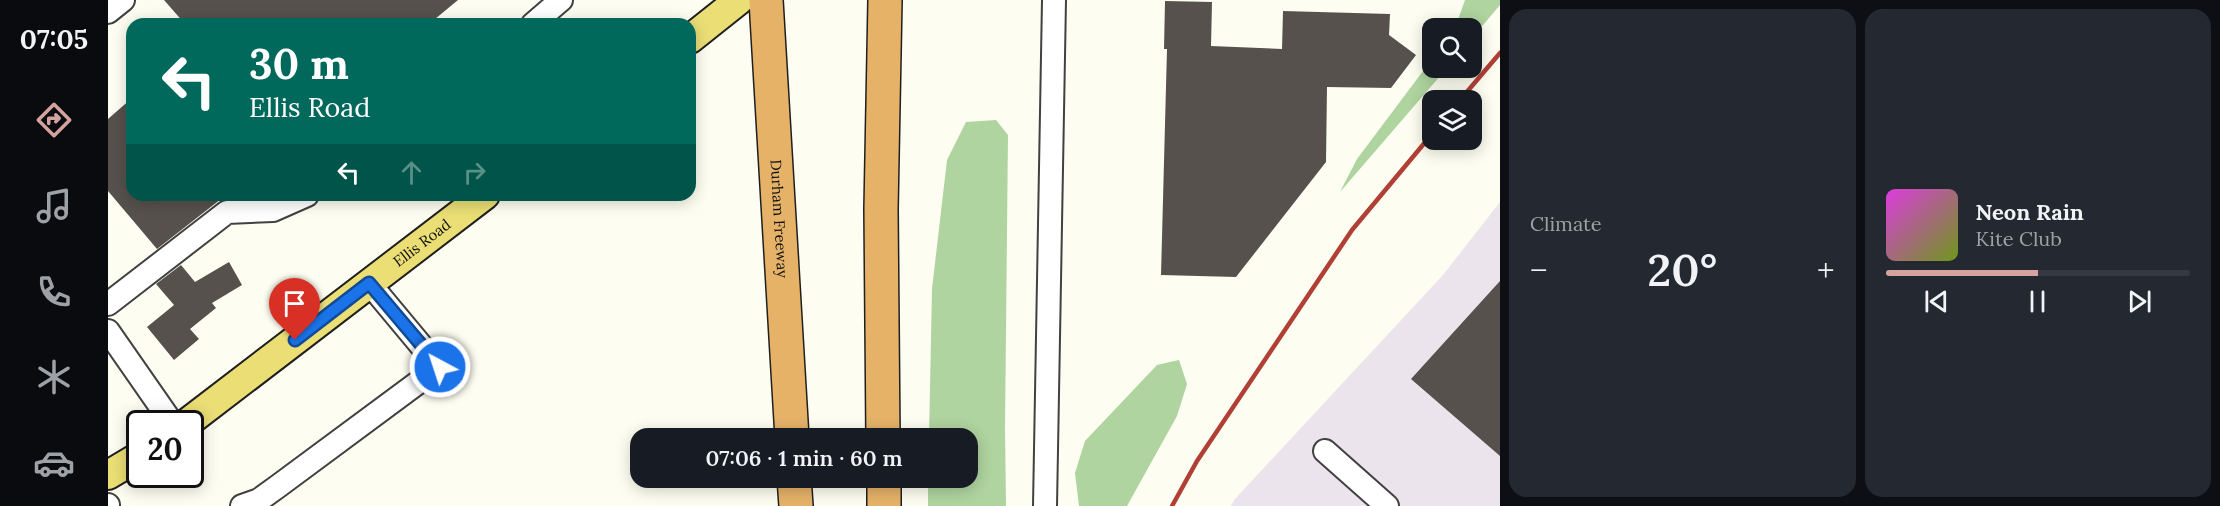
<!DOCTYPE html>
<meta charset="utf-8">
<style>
body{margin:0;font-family:Lora,serif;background:#242831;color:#f1f3f6;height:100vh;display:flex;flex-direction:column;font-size:22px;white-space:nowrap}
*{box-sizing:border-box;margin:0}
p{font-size:20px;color:#9ea1a6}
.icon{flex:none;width:33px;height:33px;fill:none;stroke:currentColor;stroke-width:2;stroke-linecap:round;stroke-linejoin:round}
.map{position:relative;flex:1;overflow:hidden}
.details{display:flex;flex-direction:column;gap:9px;padding:9px;background:#0d0f14;width:720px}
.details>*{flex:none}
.banner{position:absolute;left:18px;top:18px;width:570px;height:183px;border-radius:18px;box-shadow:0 3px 15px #0003;background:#00695c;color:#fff;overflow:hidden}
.fabs{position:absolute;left:1314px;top:18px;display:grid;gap:12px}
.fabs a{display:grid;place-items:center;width:60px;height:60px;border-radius:12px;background:#171b24;box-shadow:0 3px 15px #0003;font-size:30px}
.speed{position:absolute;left:18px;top:410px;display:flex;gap:12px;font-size:30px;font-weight:700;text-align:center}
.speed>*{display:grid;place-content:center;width:78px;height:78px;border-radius:50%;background:#171b24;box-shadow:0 3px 15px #0003;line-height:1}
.speed .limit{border:3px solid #111;border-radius:9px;background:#fff;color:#111}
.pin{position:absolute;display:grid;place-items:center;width:51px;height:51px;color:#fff;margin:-62px -26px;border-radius:50% 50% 50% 0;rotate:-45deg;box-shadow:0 0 6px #0007}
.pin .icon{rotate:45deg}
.me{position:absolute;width:66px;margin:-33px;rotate:320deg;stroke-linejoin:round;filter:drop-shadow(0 0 4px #0008)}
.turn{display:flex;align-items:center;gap:21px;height:126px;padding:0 24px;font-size:27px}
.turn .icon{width:78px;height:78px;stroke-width:2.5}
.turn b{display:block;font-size:42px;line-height:51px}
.lanes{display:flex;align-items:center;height:57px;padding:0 24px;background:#0003;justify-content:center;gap:30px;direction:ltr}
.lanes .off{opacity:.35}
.big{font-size:45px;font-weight:600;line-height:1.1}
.details .tile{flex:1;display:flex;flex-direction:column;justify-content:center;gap:9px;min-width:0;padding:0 21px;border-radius:18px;background:#242831}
.song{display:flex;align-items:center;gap:18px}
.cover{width:72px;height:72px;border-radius:9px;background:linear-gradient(135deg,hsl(300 70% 55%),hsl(80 70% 35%))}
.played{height:6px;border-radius:3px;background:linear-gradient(90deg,#d4a29f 50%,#363941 50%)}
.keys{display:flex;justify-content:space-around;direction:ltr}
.heat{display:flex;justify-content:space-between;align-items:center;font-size:33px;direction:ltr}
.details .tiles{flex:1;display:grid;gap:9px;grid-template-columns:repeat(2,1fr)}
.trip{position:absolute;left:522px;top:428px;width:348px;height:60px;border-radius:18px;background:#171b24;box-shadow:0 3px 15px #0003;font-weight:600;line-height:60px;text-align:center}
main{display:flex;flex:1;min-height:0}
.dock{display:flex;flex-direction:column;width:108px;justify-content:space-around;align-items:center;background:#090b0e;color:#9ea1a6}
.dock .icon{width:42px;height:42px}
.dock .selected{color:#d4a29f}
.dock b{font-size:27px;color:#f1f3f6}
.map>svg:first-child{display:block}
</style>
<main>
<nav class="dock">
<b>07:05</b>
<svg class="icon selected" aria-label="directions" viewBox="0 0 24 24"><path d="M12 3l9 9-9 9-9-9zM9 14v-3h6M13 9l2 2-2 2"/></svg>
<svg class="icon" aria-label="music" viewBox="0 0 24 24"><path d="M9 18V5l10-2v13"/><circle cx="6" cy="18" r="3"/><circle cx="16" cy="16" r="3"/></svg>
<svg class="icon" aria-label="phone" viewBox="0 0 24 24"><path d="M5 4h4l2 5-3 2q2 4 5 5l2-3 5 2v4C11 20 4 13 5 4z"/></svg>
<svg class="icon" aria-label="climate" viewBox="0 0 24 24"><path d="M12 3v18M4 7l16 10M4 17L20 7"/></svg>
<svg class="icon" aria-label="car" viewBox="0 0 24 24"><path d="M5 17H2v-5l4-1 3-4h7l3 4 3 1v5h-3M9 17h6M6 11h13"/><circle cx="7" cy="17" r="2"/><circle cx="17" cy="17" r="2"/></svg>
</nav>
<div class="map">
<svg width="1392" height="506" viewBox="0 0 1392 506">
<rect width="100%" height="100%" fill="#fdfdf1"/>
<path fill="#ece4ec" d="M1392 202V506H1123L1126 500 1335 275Z"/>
<path fill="#afd49f" d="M1357 0H1392V5L1364 38V28H1347Z
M1324 59V68H1339L1232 192 1249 159Z
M888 120 900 135 897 428 898 506H820V477H860V438H821L824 289 839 160 858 122Z
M1071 360 1079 384 1069 416 1019 506H971L967 473 977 441 1049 365Z"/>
<path fill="#56514c" d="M56 0H350L321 24H77Z
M1057 1 1104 2 1103 46 1174 49 1175 11 1282 14 1281 35 1308 55 1283 88 1219 87 1218 162 1128 277 1053 275 1059 49H1056Z
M24 98V195H118L49 249 0 191V119Z
M121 262 134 285 104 303 108 308 82 329 91 339 66 360 39 327 66 305 48 284 73 265 87 282Z
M1392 281V456L1303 379Z"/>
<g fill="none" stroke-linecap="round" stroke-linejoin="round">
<defs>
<path id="minor" d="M0 12 15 0
M425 24 453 0
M0 304 119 212 165 210 199 195
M0 331 64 423
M1217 451 1279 506
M0 505V506
M134 506 151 500 169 487 331 367 261 283
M937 506 946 0"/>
<g id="major">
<path d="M582 39 631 0"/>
<path id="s1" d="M79 423 377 195"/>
<path d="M0 475 32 456"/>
</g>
<g id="highway">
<path id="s2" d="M658 0 684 438"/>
<path d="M775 438 773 209 777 0"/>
<path d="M686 477 688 506"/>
<path d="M776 477V506"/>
</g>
</defs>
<use href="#minor" stroke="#414141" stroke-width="26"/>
<use href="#major" stroke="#1f1f1f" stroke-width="32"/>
<use href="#highway" stroke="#1f1f1f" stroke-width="36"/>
<use href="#minor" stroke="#fff" stroke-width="22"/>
<use href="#major" stroke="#eade75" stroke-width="28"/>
<use href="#highway" stroke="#e5b268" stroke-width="33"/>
<path stroke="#b04035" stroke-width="4.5" d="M1352 100 1392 53
M1064 506 1089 461 1244 230 1324 134"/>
</g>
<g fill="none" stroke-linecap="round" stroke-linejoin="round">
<defs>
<path id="route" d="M187 340 261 283 332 367"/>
</defs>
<use href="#route" stroke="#114b97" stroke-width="15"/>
<use href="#route" stroke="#1a73e8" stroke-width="10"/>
</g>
<g text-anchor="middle" stroke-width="6" stroke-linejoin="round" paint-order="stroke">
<g font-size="15" fill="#0e0e0e" stroke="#fff">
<text dy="5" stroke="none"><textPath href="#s2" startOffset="219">Durham Freeway</textPath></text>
<text dy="5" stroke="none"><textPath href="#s1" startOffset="296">Ellis Road</textPath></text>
</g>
</g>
</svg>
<div class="fabs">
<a><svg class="icon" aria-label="search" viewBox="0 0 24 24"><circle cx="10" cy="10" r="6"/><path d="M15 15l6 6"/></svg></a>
<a><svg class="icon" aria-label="layers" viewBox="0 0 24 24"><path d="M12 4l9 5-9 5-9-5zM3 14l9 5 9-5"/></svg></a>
</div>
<div class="speed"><div class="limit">20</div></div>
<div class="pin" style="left:187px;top:340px;background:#d93025"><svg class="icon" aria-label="arrive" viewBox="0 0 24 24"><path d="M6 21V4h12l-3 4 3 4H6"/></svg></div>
<svg class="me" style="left:332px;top:367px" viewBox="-20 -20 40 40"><circle r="17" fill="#1a73e8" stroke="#fff" stroke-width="3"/><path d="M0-11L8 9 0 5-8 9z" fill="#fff"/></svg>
<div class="trip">07:06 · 1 min · 60 m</div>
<div class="banner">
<div class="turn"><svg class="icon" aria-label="left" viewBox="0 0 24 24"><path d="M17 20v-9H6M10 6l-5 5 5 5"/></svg><div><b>30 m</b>Ellis Road</div></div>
<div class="lanes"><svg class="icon" aria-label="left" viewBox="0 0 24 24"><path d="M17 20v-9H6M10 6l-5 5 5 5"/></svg><svg class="icon off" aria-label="ahead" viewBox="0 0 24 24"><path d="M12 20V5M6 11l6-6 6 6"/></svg><svg class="icon off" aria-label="right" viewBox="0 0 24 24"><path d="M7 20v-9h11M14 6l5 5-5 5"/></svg></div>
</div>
</div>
<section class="details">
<div class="tiles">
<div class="tile"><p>Climate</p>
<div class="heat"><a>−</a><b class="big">20°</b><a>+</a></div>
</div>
<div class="tile">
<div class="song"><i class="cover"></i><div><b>Neon Rain</b><p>Kite Club</p></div></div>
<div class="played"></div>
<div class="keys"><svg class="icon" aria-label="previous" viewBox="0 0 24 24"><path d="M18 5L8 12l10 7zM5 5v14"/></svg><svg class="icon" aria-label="pause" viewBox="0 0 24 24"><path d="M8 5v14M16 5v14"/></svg><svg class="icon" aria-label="next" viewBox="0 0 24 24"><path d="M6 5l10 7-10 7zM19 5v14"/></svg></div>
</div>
</div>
</section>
</main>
